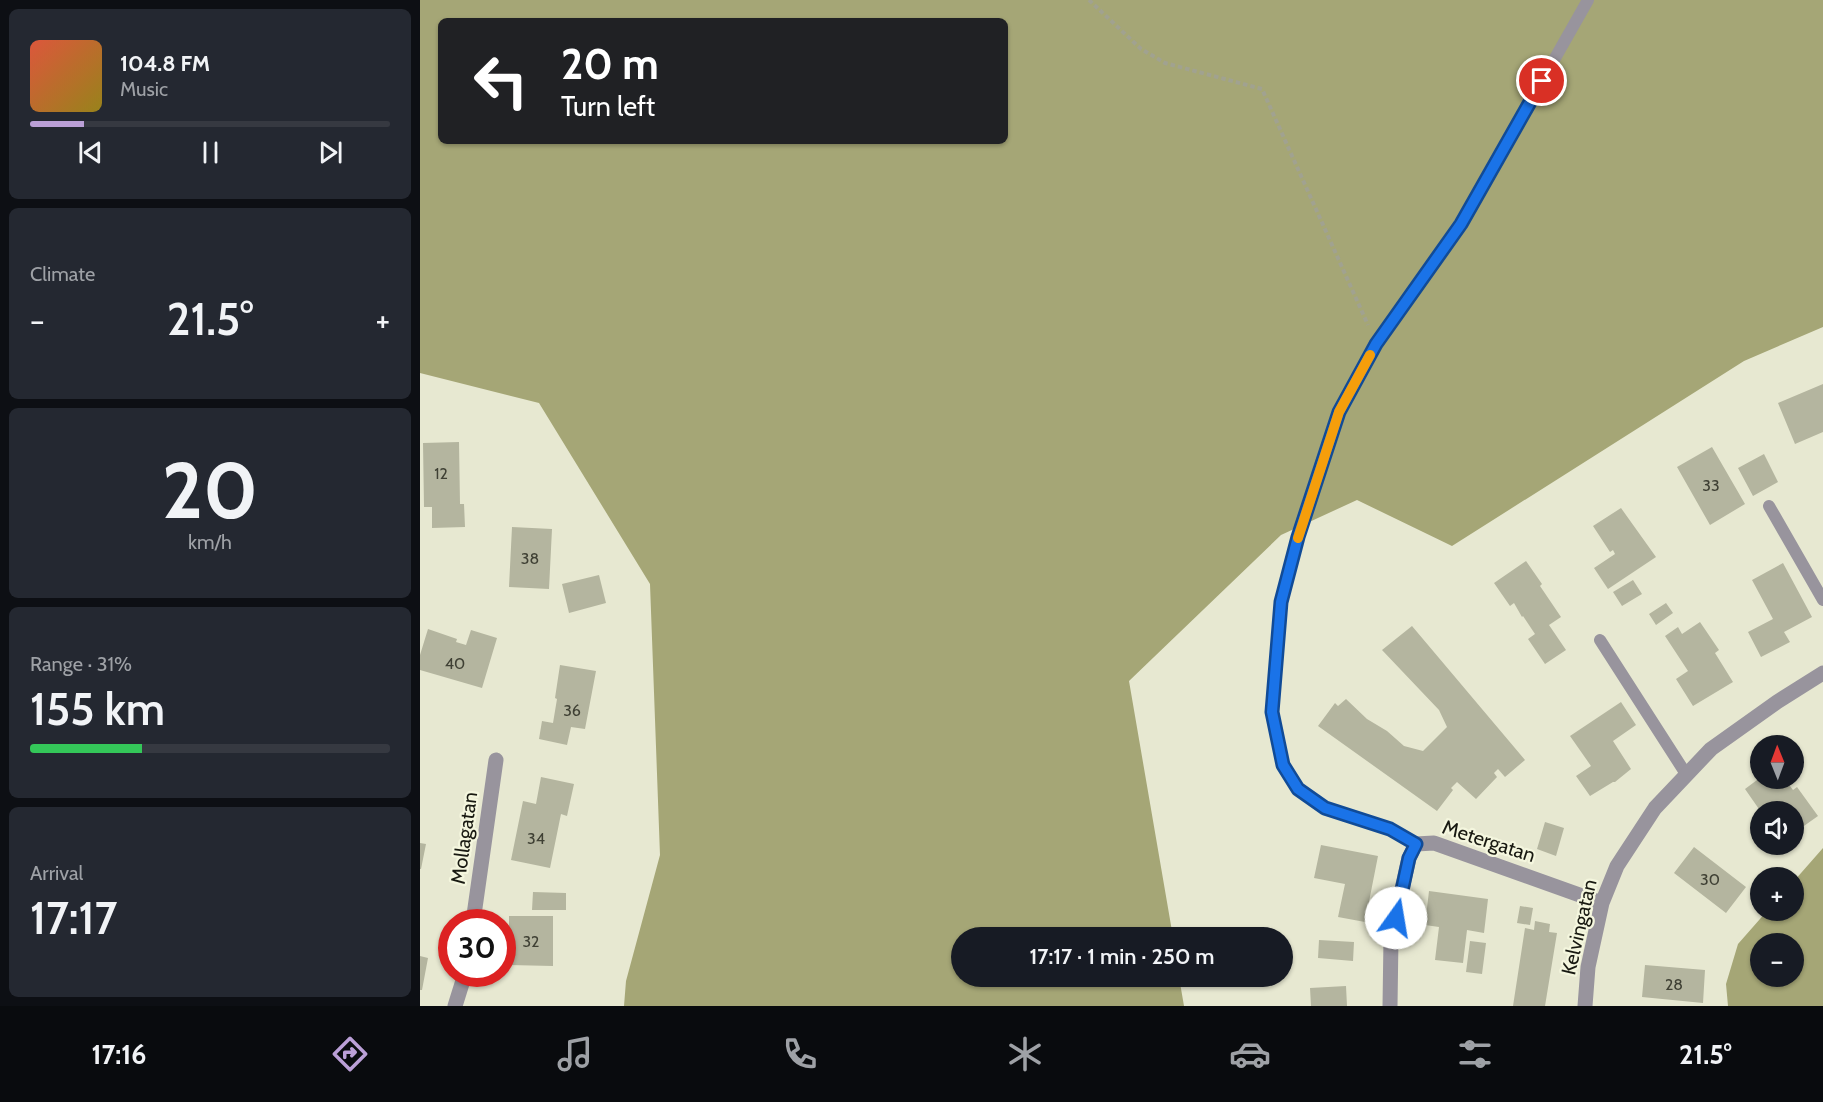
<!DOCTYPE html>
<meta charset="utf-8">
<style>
body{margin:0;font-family:Cabin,sans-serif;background:#242831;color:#f1f3f6;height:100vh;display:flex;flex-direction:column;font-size:22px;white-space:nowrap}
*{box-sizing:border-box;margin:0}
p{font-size:20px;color:#9ea1a6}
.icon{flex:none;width:33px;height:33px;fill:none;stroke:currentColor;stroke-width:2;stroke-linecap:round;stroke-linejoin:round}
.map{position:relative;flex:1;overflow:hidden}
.drawer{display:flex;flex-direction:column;gap:9px;padding:9px;background:#0d0f14;width:420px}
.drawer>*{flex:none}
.hud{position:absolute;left:18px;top:18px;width:570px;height:126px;border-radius:9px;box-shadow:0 2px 4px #0004;background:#202124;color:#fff;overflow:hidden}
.needle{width:39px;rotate:359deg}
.fabs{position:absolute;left:1330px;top:735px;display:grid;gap:12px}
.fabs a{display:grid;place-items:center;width:54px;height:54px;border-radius:50%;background:#171b24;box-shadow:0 2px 4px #0004;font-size:30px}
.speed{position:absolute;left:18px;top:909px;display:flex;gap:12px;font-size:30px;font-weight:700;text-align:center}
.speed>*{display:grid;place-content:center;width:78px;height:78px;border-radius:50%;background:#171b24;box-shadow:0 2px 4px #0004;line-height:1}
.speed .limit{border:9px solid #d22;background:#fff;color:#111}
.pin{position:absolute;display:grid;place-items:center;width:51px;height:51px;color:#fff;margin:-26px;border:3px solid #fff;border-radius:50%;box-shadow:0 2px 6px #0007}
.me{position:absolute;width:66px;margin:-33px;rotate:13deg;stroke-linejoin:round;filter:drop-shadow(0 0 4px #0008)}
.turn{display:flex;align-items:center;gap:21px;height:126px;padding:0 24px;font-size:27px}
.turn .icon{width:78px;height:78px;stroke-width:2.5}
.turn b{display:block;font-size:42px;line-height:51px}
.big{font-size:45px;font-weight:600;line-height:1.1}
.drawer .card{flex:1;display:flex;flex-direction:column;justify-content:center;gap:9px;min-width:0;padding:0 21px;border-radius:9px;background:#242831}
.drawer .dial{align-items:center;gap:0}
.dial b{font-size:78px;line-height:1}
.song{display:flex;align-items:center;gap:18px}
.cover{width:72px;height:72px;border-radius:9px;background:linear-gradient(135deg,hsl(10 70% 55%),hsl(50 70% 35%))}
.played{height:6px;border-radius:3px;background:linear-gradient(90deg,#bba0d7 15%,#363941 15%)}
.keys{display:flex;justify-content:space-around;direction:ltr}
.heat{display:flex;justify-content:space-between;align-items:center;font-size:33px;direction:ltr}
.charge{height:9px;border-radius:4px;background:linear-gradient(90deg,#34c759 31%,#363941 0)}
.trip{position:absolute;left:531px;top:927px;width:342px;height:60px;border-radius:30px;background:#171b24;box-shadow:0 2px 4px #0004;font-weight:600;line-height:60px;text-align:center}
.tabs{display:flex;height:96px;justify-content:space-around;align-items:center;background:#090b0e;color:#9ea1a6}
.tabs .icon{width:42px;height:42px}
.tabs .active{color:#bba0d7}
.tabs b{font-size:27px;color:#f1f3f6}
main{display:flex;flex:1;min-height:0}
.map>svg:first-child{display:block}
</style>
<main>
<section class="drawer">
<div class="card">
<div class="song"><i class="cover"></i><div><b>104.8 FM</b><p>Music</p></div></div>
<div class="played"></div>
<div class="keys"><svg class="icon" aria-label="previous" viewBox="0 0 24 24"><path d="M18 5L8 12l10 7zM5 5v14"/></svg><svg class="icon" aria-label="pause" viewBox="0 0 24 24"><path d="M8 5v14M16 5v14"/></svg><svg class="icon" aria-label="next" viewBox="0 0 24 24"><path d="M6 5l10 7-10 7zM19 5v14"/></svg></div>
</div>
<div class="card"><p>Climate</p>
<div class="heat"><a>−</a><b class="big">21.5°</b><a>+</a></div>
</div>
<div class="card dial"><b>20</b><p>km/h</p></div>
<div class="card"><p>Range · 31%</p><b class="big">155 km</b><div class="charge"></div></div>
<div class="card"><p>Arrival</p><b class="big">17:17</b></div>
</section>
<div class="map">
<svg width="1403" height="1006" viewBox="0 0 1403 1006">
<rect width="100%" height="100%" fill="#e7e8d1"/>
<path fill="#a5a676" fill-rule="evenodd" d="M0 0H1403V327L1324 361 1032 546 937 500 861 535 709 681 753 937 542 938V976L759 977 764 1006H204L206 981 240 855 230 584 119 403 0 373ZM21 21H585V141H21Z
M1403 848V1006H1308L1306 984 1318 944 1347 911 1374 910V881ZM1341 944H1374V976H1341Z"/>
<path fill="#b4b59f" d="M1403 384V432L1375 444 1358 403Z
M39 442 40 504H44L45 527 12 528V507H4L3 443Z
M1292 447 1325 504 1290 525 1257 467Z
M1344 454 1358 482 1333 496 1318 468Z
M1201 508 1236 557 1188 589 1174 568 1195 554 1193 550 1190 552 1173 526Z
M92 527 132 529 129 589 89 587Z
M1106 561 1122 584 1120 586 1141 617 1129 625 1146 650 1125 664 1108 639 1115 634 1103 616 1102 617 1094 603 1090 606 1074 583Z
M1363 563 1392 617 1364 632 1370 642 1341 657 1328 632 1353 619 1332 580Z
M179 575 186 603 149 613 142 584Z
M1213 580 1222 594 1202 606 1193 592Z
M1246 603 1253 613 1236 625 1229 614Z
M1280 622 1299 650 1295 653 1313 682 1273 706 1256 679 1268 671 1245 636 1258 627 1262 634Z
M992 626 1105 760 1085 777 1078 769 1074 773 1077 777 1056 799 1037 782 1031 788 1033 790 1017 811 898 726 915 703 918 706 926 699 947 719 967 731 984 746 1003 751 1027 727 1019 710 962 650Z
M8 629 37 639 36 642 46 645 51 630 77 638 62 688 0 670V655Z
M140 665 176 671 165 729 151 727 147 745 119 739 122 721 133 723 137 699 135 698Z
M1201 702 1216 725 1193 741 1211 769 1195 782H1193L1170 796 1156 776 1171 766 1150 736Z
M121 777 154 784 147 816 141 814 130 868 91 860 103 801 116 804Z
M1341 777 1364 778 1373 790 1377 787 1398 816 1374 833V812H1341L1325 789Z
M1125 822 1144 828 1136 856 1117 849Z
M0 843 6 844 1 869H0Z
M901 845 958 856 945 922 918 917 925 884 894 878Z
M1274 847 1326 887 1306 913 1254 873Z
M1009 891 1068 899 1064 933 1047 930 1043 963 1015 960 1019 927 1005 925Z
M113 892 146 893V910H112Z
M1100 906 1113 908 1110 925 1097 923Z
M89 916H133V966L89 965Z
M1115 921 1130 924 1129 932 1137 933 1125 1006H1093L1105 928 1114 930Z
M899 940 934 942 933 961 898 958Z
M1050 941 1066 943 1062 974 1046 972Z
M0 956 8 958 2 990H0Z
M1225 965 1285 970 1283 1003 1222 997Z
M926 986 927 1006H891L890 988Z"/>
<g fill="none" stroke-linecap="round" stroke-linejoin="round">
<path stroke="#a1a290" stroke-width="4" stroke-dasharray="4.5 3" stroke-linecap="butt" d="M669 0 721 49 745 63 842 89 948 325"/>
<path stroke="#98949d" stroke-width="12" d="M1349 506 1403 600
M1180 640 1266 774
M996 844 970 829 905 809 878 789 863 765 852 712 861 602 878 537 919 413 956 344 1041 224 1168 0"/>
<path stroke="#98949d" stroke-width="15" d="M53 922 76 760
M35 1006 45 974
M970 1006 971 938 989 858 996 844 1014 843 1182 903
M1165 1006 1168 967 1182 903 1197 866 1235 808 1291 749 1357 702 1403 673"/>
</g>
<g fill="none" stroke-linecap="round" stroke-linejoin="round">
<defs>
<path id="route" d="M976 918 989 858 996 844 970 829 905 808 878 789 863 765 852 712 861 602 878 537 919 412 956 344 1041 224 1122 81"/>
</defs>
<use href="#route" stroke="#114b97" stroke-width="15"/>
<use href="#route" stroke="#1a73e8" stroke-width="10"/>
<path stroke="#f59e0b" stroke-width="10" d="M878 538 919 412 950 355"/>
</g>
<g text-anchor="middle" stroke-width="4.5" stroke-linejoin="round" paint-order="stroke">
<g font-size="16" fill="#3f4034">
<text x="21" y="479">12</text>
<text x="1291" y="491">33</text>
<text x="110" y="564">38</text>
<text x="35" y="669">40</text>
<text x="152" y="716">36</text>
<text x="116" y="844">34</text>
<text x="1290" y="885">30</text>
<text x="111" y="947">32</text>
<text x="1254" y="990">28</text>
</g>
<g font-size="20" fill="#181911" stroke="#f4f6de">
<text transform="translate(44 838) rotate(-82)" y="7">Mollagatan</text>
<text transform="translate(1069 841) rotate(18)" y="7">Metergatan</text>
<text transform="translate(1159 927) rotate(-77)" y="7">Kelvingatan</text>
</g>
</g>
</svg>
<div class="fabs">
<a><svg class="needle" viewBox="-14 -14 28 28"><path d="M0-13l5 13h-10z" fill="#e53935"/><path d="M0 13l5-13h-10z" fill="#9ea1a6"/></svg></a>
<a><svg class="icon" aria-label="sound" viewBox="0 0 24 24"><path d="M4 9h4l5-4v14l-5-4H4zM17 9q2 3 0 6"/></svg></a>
<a>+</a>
<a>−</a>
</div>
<div class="speed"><div class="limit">30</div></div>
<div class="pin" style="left:1122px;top:81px;background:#d93025"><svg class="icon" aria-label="arrive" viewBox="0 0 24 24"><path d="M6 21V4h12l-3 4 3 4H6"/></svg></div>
<svg class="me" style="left:976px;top:918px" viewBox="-20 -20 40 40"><circle r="19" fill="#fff"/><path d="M0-13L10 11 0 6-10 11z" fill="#1a73e8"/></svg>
<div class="trip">17:17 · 1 min · 250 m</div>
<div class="hud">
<div class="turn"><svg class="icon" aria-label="left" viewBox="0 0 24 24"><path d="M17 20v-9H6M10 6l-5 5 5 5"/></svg><div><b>20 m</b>Turn left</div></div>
</div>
</div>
</main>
<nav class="tabs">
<b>17:16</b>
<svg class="icon active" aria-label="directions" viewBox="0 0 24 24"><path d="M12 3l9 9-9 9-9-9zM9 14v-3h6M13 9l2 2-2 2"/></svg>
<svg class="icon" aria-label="music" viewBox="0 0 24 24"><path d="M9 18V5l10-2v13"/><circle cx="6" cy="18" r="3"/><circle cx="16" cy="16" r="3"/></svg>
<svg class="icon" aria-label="phone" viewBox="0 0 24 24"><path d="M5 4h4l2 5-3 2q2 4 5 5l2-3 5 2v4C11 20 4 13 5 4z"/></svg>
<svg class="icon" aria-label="climate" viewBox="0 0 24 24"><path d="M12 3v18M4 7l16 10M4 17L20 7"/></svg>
<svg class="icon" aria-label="car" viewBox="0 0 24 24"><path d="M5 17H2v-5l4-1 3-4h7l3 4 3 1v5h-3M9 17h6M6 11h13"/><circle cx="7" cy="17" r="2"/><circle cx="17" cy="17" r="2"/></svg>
<svg class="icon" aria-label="filters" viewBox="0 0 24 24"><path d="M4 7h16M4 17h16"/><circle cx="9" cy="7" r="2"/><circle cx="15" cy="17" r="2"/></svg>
<b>21.5°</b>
</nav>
